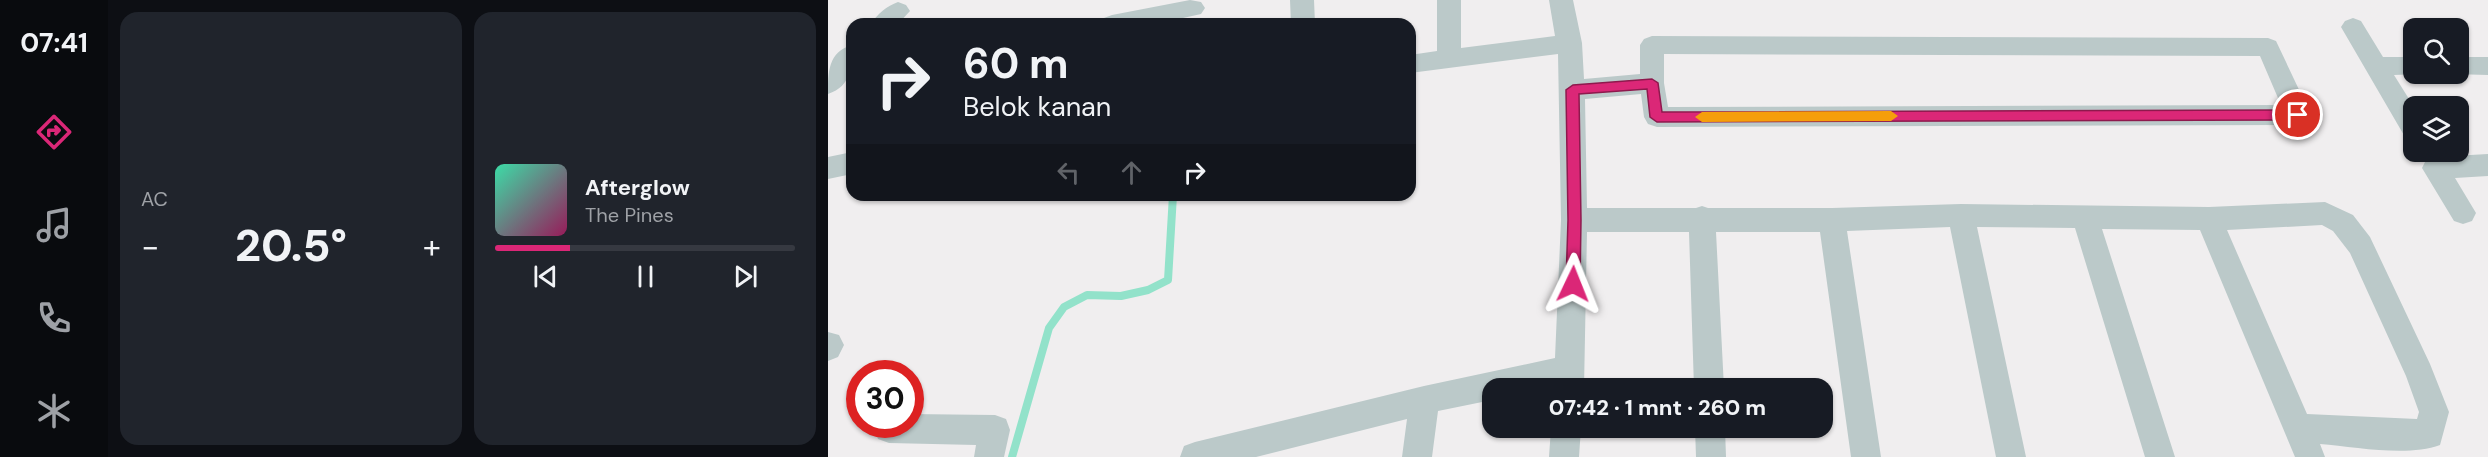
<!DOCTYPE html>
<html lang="id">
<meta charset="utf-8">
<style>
body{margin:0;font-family:"DM Sans",sans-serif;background:#20242c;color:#f1f3f6;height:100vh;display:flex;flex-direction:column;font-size:22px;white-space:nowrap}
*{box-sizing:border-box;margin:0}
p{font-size:20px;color:#9ea1a6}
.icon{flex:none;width:33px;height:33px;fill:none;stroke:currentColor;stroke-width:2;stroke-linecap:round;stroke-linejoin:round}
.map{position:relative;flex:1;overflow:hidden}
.sheet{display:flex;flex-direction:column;gap:12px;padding:12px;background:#0d0f14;width:720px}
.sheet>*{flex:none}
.hud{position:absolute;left:18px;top:18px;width:570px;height:183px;border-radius:18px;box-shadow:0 2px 4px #0004;background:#171b24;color:#f1f3f6;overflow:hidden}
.controls{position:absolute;left:1575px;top:18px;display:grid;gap:12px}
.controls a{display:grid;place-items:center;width:66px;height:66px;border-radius:12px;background:#171b24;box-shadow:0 2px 4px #0004;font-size:30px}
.speed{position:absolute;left:18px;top:360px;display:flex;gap:12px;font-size:30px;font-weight:700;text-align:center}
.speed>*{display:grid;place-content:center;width:78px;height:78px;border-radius:50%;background:#171b24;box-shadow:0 2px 4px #0004;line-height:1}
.speed .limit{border:9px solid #d22;background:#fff;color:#111}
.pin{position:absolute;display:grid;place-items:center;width:51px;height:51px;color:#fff;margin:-26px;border:3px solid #fff;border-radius:50%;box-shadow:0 2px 6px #0007}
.me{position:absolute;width:66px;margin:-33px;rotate:2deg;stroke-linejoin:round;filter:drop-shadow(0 0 4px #0008)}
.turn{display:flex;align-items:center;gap:21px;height:126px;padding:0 18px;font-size:27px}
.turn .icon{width:78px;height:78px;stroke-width:2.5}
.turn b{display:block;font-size:42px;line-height:51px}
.lanes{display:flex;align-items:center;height:57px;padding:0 18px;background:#0003;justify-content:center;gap:30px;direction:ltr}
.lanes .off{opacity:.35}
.big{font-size:45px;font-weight:800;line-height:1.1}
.sheet .tile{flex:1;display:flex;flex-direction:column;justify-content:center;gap:9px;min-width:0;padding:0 21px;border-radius:18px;background:#20242c}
.song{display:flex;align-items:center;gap:18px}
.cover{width:72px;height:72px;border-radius:9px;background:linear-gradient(135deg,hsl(160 70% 55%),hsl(330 70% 35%))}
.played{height:6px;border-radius:3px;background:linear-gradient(90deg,#db2777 25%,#363941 25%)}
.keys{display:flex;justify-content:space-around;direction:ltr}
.heat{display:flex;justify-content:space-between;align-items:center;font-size:33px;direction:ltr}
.sheet .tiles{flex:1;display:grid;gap:12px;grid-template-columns:repeat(2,1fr)}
.trip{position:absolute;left:654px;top:378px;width:351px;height:60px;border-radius:18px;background:#171b24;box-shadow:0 2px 4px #0004;font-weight:800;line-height:60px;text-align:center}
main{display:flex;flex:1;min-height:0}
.tab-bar{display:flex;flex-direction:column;width:108px;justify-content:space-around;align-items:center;background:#090b0e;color:#9ea1a6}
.tab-bar .icon{width:42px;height:42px}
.tab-bar .active{color:#db2777}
.tab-bar b{font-size:27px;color:#f1f3f6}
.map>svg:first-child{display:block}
</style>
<main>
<nav class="tab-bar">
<b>07:41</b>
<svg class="icon active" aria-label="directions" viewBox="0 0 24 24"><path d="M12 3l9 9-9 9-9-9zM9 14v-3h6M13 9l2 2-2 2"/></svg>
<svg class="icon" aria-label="music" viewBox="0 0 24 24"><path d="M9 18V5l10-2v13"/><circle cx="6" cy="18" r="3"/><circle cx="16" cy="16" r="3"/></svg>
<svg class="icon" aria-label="phone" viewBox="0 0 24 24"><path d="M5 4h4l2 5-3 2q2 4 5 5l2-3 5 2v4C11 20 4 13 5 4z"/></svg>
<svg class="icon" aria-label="climate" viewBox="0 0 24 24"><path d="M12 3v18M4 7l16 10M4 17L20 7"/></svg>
</nav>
<section class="sheet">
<div class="tiles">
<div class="tile"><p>AC</p>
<div class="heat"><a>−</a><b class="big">20.5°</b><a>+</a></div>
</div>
<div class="tile">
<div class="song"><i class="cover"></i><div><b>Afterglow</b><p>The Pines</p></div></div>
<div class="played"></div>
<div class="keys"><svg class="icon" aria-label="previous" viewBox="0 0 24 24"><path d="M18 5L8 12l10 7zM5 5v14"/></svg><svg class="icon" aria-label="pause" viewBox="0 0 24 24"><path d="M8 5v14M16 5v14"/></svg><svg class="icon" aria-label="next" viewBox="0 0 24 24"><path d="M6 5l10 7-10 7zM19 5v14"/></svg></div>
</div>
</div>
</section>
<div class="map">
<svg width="1660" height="457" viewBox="0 0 1660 457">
<rect width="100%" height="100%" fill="#f0eeef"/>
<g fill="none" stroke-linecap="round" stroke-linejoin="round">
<path stroke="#92e2ca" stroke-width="8" d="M184 457 221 328 236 307 259 295 293 296 320 290 340 280 345 195"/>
<path fill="#bbc9c9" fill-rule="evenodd" d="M362 0 373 2 377 8 373 14 328 24H272L276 18 284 15Z
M462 0H486L487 24H463Z
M609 0H633V48L727 36 721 0H745L754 43 756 79 812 74V45L816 39 824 36 1440 38 1448 41 1483 115 1479 122 1470 125 829 127 820 124 816 117 813 94 757 99 759 208H868L874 206 880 208H1004L1133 204 1381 207 1497 202 1525 215 1542 237 1602 364 1621 412 1612 445C1580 457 1527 447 1492 444L1497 457H1467L1372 230 1274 229 1347 457H1317L1247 228 1149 227 1198 457H1168L1122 227 1019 231 1053 457H1023L992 232H888L896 388H866L861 232H759L756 388H726V386L716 388H664V400L610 411 604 457H574L579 419 428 457H352L356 446 367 442 596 386 727 358 733 220 730 54 582 73V55L609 51ZM836 54 1432 56 1453 105 840 107 836 83ZM1494 225 1505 231 1522 253 1578 376 1591 412 1589 419 1479 414 1399 230Z
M70 2 78 5 82 11 70 24H43C49 14 59 6 70 2Z
M1525 18 1533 21 1555 57H1586V74H1592L1566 75 1586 107V140L1577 137 1513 27 1517 21Z
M24 45C24 66 24 86 0 94 0 72 0 52 24 45Z
M1630 57H1660V75L1624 74H1630Z
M24 152V174L0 179V157Z
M1660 154V176L1627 178 1648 213 1644 221 1635 224 1626 221 1594 168 1598 160 1607 157Z
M0 332 11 335 16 345 10 357 0 361Z
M82 414 167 415 178 419 182 430 176 457H146L148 445 61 443 50 439 46 428 47 424H82Z
M723 428H753L751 457H721Z
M867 428H897L898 457H868Z"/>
</g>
<path fill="#db2777" stroke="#8e194d" stroke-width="1.5" d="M824 79 830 83 834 112 1470 110 1476 115 1470 120 829 122 822 117 819 89 751 94 753 220 752 284 750 288 745 290 740 288 738 284 740 220 738 90 745 85Z"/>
<path fill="#f59e0b" d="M1063 111 1070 116 1063 121 874 122 867 117 874 112Z"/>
</svg>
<div class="controls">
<a><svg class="icon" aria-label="search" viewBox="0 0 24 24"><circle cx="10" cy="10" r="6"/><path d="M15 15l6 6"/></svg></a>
<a><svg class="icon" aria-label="layers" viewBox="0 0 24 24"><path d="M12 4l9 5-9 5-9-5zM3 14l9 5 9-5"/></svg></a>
</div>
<div class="speed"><div class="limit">30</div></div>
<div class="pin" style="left:1470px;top:115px;background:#d93025"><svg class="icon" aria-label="arrive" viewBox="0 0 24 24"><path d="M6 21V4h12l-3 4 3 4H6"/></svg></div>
<svg class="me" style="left:745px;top:284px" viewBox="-20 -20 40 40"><path d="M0-17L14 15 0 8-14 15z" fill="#db2777" stroke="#fff" stroke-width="4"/></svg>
<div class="trip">07:42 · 1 mnt · 260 m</div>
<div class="hud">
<div class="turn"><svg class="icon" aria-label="right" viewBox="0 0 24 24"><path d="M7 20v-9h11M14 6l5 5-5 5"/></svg><div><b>60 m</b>Belok kanan</div></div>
<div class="lanes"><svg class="icon off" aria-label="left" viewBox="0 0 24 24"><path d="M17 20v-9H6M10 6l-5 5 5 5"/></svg><svg class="icon off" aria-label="ahead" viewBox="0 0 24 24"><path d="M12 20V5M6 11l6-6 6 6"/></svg><svg class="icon" aria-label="right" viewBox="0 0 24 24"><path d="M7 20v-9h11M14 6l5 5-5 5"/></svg></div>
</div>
</div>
</main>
